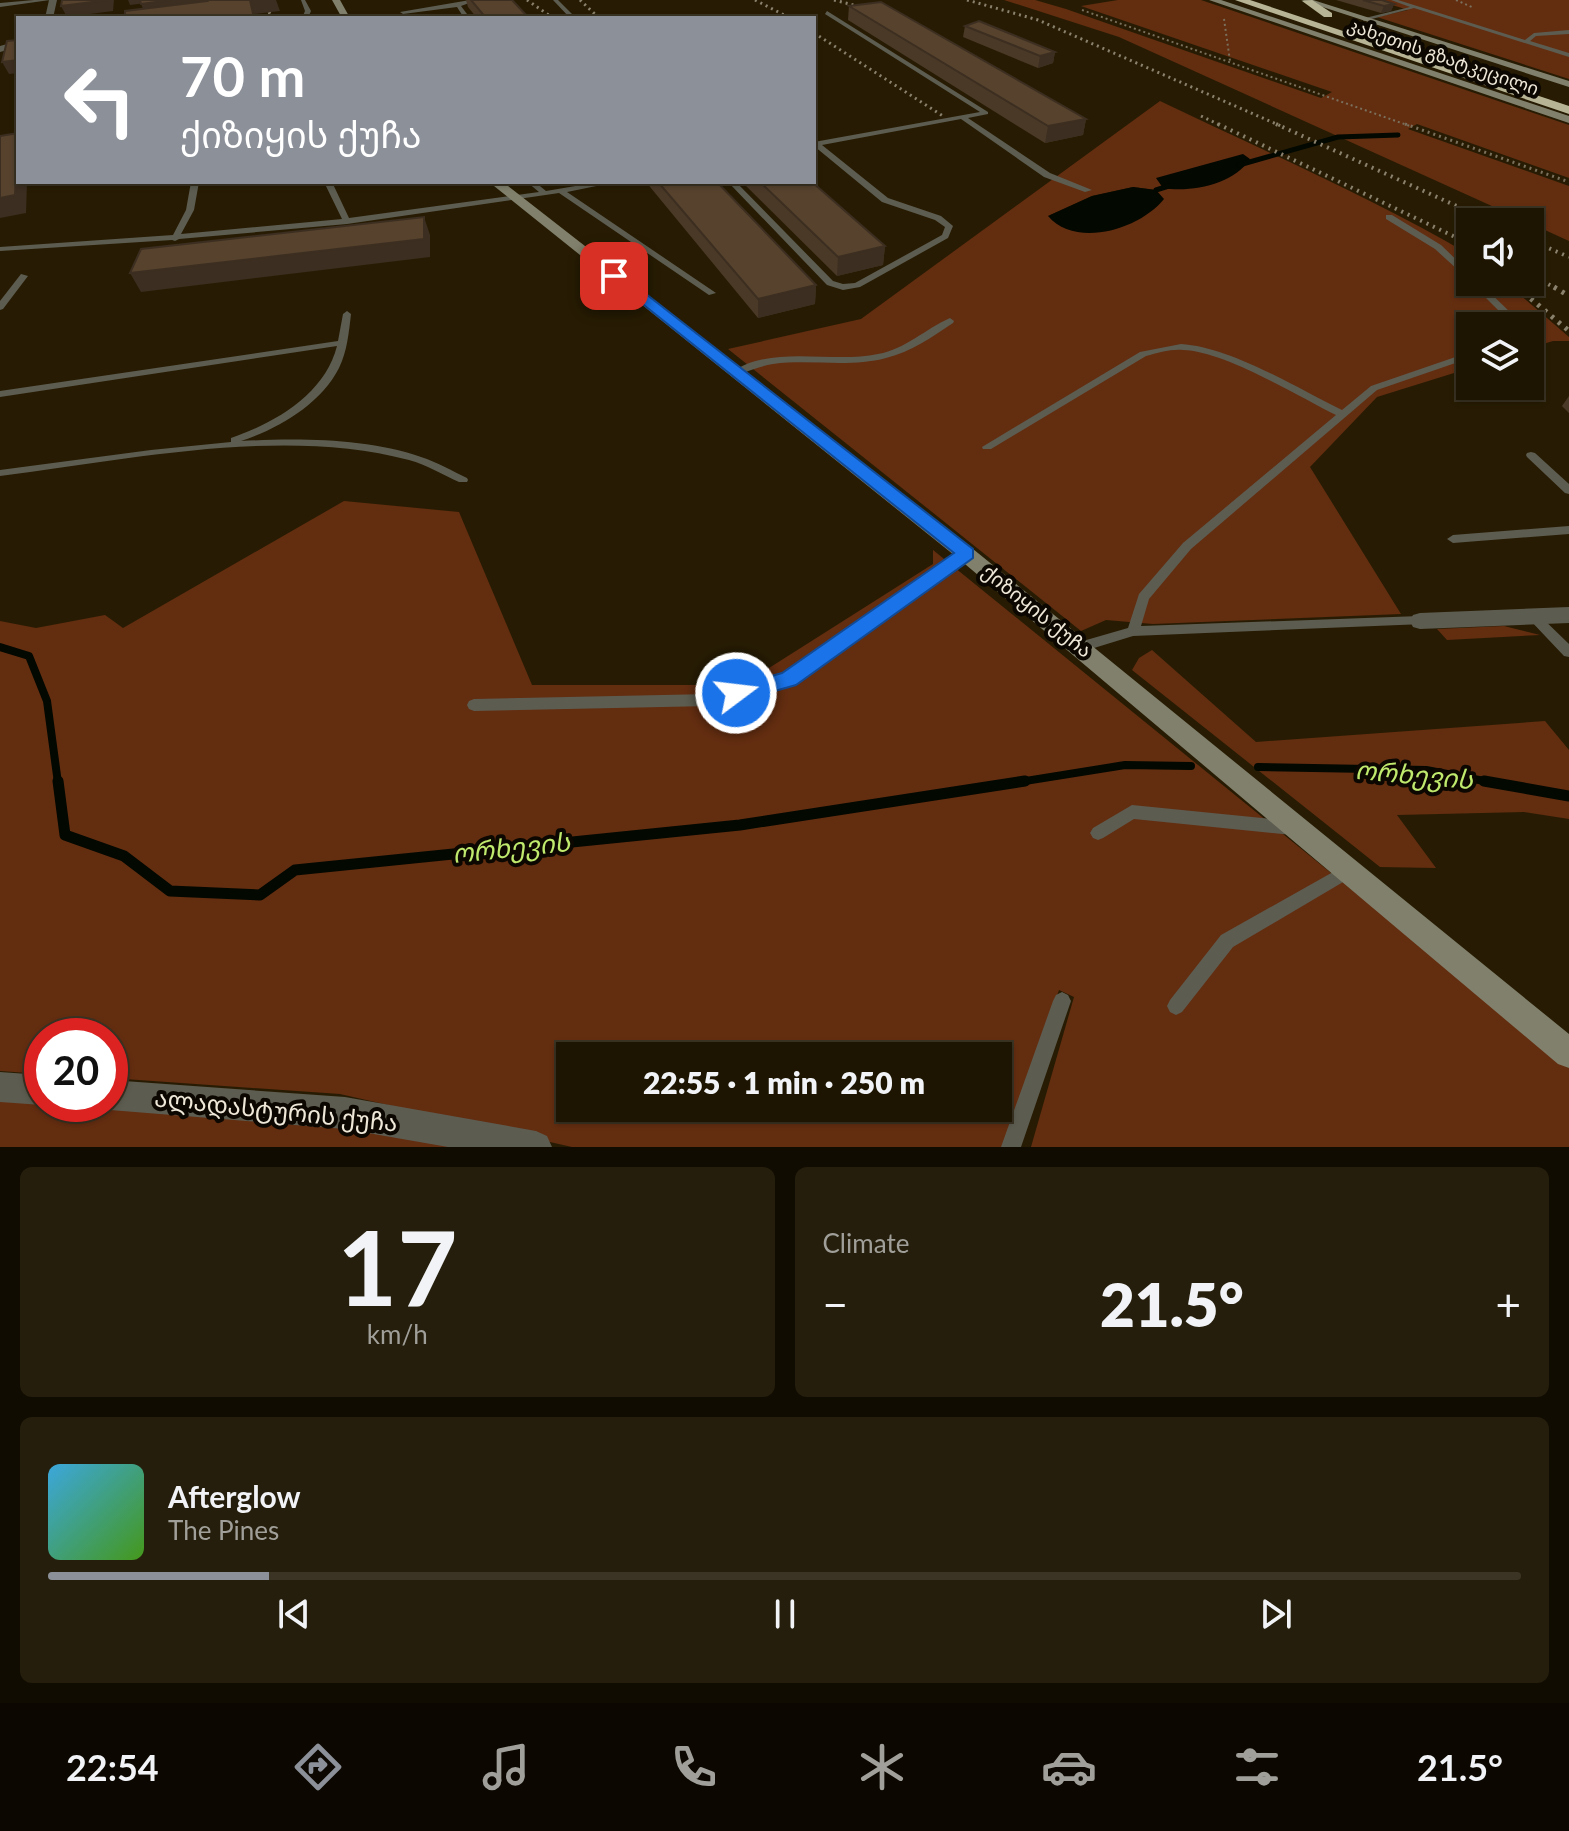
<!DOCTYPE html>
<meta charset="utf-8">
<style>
body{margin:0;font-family:Lato,"Noto Sans Georgian",sans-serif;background:#251e0c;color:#f1f3f6;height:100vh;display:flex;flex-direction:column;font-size:30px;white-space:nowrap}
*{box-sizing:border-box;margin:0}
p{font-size:26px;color:#a09f99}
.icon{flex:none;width:44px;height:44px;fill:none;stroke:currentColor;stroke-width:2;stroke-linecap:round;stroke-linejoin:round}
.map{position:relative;height:1147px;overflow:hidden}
.drawer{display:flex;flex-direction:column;gap:20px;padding:20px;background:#100c01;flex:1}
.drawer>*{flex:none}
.banner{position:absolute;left:16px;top:16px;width:800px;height:168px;border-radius:0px;box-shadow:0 2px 6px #0004,0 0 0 2px #3b3424;background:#8c9099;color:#fff;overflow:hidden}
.fabs{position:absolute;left:1456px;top:208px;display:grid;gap:16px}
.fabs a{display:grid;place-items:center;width:88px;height:88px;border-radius:0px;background:#1d1502;box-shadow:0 2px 6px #0004,0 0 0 2px #3b3424;font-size:40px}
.speed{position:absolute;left:24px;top:1018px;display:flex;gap:16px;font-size:40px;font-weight:700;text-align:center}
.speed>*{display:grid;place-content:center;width:104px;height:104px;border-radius:50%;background:#1d1502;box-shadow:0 2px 6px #0004,0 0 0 2px #3b3424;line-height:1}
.speed .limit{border:12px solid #d22;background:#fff;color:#111}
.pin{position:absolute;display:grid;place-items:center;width:68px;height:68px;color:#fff;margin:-34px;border-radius:16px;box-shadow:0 4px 12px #0006}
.me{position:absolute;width:88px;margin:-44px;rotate:75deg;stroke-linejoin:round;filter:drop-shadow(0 0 6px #0008)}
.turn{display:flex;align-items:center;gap:28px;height:168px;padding:0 32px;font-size:36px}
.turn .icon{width:104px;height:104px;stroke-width:2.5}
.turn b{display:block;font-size:56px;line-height:68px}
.big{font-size:60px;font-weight:800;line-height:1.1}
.drawer .card{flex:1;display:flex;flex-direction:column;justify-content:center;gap:12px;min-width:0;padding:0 28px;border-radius:12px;background:#251e0c}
.drawer .dial{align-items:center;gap:0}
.dial b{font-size:104px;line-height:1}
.song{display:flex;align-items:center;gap:24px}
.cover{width:96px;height:96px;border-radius:12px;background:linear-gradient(135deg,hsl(200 70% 55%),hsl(100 70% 35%))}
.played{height:8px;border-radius:4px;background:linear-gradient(90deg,#8c9099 15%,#3b3424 15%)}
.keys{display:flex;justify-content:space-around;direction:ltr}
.heat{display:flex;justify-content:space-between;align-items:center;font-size:44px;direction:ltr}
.drawer .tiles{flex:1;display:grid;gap:20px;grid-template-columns:1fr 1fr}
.card:last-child{grid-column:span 2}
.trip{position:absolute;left:556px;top:1042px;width:456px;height:80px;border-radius:0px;background:#1d1502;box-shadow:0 2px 6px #0004,0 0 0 2px #3b3424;font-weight:800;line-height:80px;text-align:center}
.tab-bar{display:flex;height:128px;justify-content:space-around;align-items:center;background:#0c0801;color:#a09f99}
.tab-bar .icon{width:56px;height:56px}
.tab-bar .current{color:#8c9099}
.tab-bar b{font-size:36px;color:#f1f3f6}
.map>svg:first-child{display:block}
</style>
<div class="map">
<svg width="1569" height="1147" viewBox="0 0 1569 1147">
<rect width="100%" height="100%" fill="#271c03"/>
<path fill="#632d10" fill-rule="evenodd" d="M1004 0H1035L1066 9 1321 98 1332 92 1081 6 1118 0H1201L1569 125V178L1417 124 1408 129 1569 186V241L1119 37Z
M1377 0H1569V79L1377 17 1408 10Z
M1160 101C1264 151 1371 197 1470 255V282H1505L1569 337V341H1553L1530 348V326H1470V368L1377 397 1310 467 1401 614 1153 624 1106 620 1081 631 728 349 861 319ZM1133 187 1156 190 1048 216 1092 196Z
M344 501 459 512 532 685H706L769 668 933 564V550L1569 1066V1147H1031L1074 997 1059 990 1002 1147H572L340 1094 110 1078V1036H42V1074L0 1071V621L36 628 105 615 123 628ZM570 1056H998V1108H570Z
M1504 626 1540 635 1447 640 1437 629Z
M1152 650 1256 742 1545 721 1569 750V819L1524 812 1397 815 1436 868 1380 867 1132 670 1139 658Z
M0 1097 42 1104 340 1126 481 1147H0Z"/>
<path fill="#030800" d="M1243 154 1250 159C1234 184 1191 193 1163 188L1156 178Z
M1133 187 1156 190 1164 199C1140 229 1076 249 1048 216L1092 196Z"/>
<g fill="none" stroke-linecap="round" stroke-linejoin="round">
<path stroke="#030800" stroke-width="5" d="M1239 165 1338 137 1398 135
M1156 190 1172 185"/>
<path stroke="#030800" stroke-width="8" d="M0 647 29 656 47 701 58 783
M1258 767 1426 770 1495 783
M1013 783 1125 765 1191 766"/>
<path stroke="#030800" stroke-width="11" d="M58 781 65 835 124 856 170 891 260 895 295 870 740 825 1025 781
M1484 781 1569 796"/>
<path stroke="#7a705c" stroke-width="2" stroke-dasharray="2 3" stroke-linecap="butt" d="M1456 0 1474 8
M1082 10 1410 126
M1224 19 1230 61"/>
<path stroke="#7a705c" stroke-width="3" stroke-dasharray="2 4" stroke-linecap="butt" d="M1405 124 1569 182"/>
<path fill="#5d5c50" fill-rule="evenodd" d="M34 0H50L0 7V3Z
M301 0H305L311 11 308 18H302L305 11Z
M470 0H477L461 6 470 18H464L457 7 403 14 400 12Z
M553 0H558L576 18H570Z
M1391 0H1398L1525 40 1534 33 1569 30V34L1536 36 1530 41 1569 53V57L1414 8 1364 21 1361 19 1410 7Z
M827 11 988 112V114L968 118 1050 173 1092 190 1085 192 1044 177 961 119 822 145 888 198 941 216 953 226 948 238 860 287 843 290 827 285 728 182H736L833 281 843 284 855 283 942 235 945 227 935 220 882 202 814 146V142L980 112 825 14Z
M107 16 123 18H104Z
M191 182H199L194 210 181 234 342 219 324 182H332L349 218 539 192 527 182H535L546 191 599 182H616L567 192 716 293 709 295 559 193 347 224 179 239 175 241 172 240 0 251V247L173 235 186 210Z
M1386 215H1392L1441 245 1470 273V281L1435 249 1386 219Z
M21 274 28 276 3 309 0 310V301Z
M1470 282H1479L1513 315 1514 326H1506V318Z
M347 311 351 314C349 332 347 352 339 368 321 404 278 429 241 441 298 438 367 438 421 457 437 462 452 471 467 478L468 480 467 482H459C443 475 427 465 409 460 282 426 128 460 0 476V470L151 450 231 442V438C275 423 325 394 337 346L0 397V391L338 341 343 314Z
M950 318 954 321 953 323C932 337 911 352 886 358 849 368 811 359 773 364 761 366 749 371 737 375L732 372C773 344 832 364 878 354 906 349 925 329 950 318Z
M1181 344C1231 347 1297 388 1342 410L1371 386 1470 352V358L1377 390 1191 549 1149 599 1141 626 1420 616 1424 618 1426 621 1424 624 1133 636 1081 652 1076 651 1075 647 1076 643 1128 628 1139 594 1183 543 1336 415C1298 396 1224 351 1183 350 1170 349 1158 353 1146 356L991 449H983L982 447 1140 352Z
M1531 452 1535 453 1569 484V494L1565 493 1527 457 1526 455 1527 453Z
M1569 526V534L1453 543 1447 539 1453 535Z
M966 550 970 551 972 554 970 557 788 685 710 706 474 711 469 709 467 705 469 701 474 699 710 694 784 676Z
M1533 611 1537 613 1569 644V657L1564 656 1529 619 1527 616 1529 613Z
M1132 805 1292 821 1297 823 1300 828 1297 833 1292 835 1134 819 1103 838 1098 840 1093 838 1090 833 1093 828Z
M1349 863 1355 865 1357 870 1355 875 1233 947 1182 1012 1176 1015 1170 1012 1167 1006 1170 1000 1221 935Z
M1062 992 1068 995 1071 1001 1021 1147H1001L1053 1001 1056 995Z"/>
<path fill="#5d5c50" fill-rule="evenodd" d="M49 0H57L53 18H45Z
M18 41V47L0 52V46Z
M1569 607V623L1420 629 1413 627 1410 621 1413 615 1420 613Z
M0 1072 42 1075V1104H45L42 1105 0 1102Z
M110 1080 345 1097 536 1131 547 1136 552 1147H448L345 1129 110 1110 98 1104H110Z"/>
<path fill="#81806c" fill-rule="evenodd" d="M332 0H340L350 18H342Z
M1209 0H1221L1569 116V123Z
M1301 0H1313L1569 81V87Z
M489 182H503L973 549 1569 1034V1068L1558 1064 959 559Z"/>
<path fill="#b6b495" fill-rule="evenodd" d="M1235 0H1250L1569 106V114Z
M1312 0 1332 13V17H1324L1302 1Z"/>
<path stroke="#8b826e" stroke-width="3" stroke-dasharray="2 4" stroke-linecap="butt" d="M527 0 553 18
M580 0 599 18
M755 0 790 18
M834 0 877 11
M967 0 1038 20 1281 126
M269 12 272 18
M814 33 943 116
M1201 116 1222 126"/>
<path stroke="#8b826e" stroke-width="4" stroke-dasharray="2 5" stroke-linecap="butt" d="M1218 124 1470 244
M1276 124 1492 222
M1530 240 1569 257
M1530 274 1557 289
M1511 282 1520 289"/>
<path stroke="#8b826e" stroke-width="5" stroke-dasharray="3 6" stroke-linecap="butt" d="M1517 287 1569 331
M1554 287 1569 296"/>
</g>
<path fill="#4a3927" d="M466 0H512L529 18H477L468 7Z
M1336 0H1382L1394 4 1391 11 1381 13Z
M849 6 1086 119 1083 135 1045 143 848 20Z
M965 26 1055 52 1053 63 1038 68 963 37Z
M646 182H717L816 285 815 304 758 318Z
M742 182H812L885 246 883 265 837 276Z
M1569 396V413L1562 406Z"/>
<path fill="#3c2e20" d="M108 0H114L113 11 67 17 61 6Z
M128 0H162V1L130 5Z
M171 0H207L211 10 147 18 141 4Z
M250 0H276L280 11 255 14 256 18H254Z
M1394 4 1391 11 1381 13 1384 6Z
M1055 52 1053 63 1038 68 1040 56Z
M18 60V73L9 74 2 62Z
M1086 119 1083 135 1045 143 1048 126Z
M18 141V182H27L26 213 0 218V198Z
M424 217 430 235V257L141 292 130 273Z
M885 246 883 265 837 276 838 257Z
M816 285 815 304 758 318V299Z"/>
<path fill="#56422d" stroke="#3c2e20" stroke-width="2" d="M62 0H108L61 6Z
M140 0H171L141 4Z
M206 0H250L254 18H125V11L207 1Z
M471 0H512L529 18H486Z
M1363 0H1382L1394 4 1384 6Z
M881 2 1086 119 1048 126 849 6Z
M979 21 1055 52 1040 56 965 26Z
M18 40V60L2 62 7 41Z
M18 133 15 195 0 198V136Z
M658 182H717L816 285 758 299Z
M760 182H812L885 246 838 257Z
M424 217V239L130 273 141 249Z"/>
<path fill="#1a73e8" stroke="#114b97" stroke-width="2" d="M610 273H619L973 549V558L796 685 736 702 729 699 726 693 729 688 782 673 954 553 610 278Z"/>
<g text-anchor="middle" stroke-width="8" stroke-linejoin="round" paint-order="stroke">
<g font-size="18" fill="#efe8d9" stroke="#0c0801">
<text transform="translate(1443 57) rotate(19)" y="6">კახეთის გზატკეცილი</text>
</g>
<g font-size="20" fill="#efe8d9" stroke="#0c0801">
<text transform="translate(1037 611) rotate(39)" y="7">ქიზიყის ქუჩა</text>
</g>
<g font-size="24" fill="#efe8d9" stroke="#0c0801">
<text transform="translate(276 1111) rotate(6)" y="8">ალადასტურის ქუჩა</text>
</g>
<g font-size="26" font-style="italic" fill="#c0ea6d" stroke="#0c0801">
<text transform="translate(1414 775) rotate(5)" y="9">ორხევის</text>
<text transform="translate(511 848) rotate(-6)" y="9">ორხევის</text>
</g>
</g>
</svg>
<div class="fabs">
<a><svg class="icon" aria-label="sound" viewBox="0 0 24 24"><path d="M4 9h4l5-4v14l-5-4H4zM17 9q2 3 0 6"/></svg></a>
<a><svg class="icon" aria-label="layers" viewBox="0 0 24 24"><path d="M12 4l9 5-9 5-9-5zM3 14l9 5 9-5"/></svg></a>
</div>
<div class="speed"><div class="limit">20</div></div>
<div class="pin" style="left:614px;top:276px;background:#d93025"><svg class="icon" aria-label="arrive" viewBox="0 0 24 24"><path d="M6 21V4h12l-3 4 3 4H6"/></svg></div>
<svg class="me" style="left:736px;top:693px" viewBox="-20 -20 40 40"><circle r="17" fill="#1a73e8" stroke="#fff" stroke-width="3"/><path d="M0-11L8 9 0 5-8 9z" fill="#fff"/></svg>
<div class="trip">22:55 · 1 min · 250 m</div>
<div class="banner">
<div class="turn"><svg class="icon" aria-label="left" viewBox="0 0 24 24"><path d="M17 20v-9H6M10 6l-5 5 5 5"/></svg><div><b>70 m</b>ქიზიყის ქუჩა</div></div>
</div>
</div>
<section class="drawer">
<div class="tiles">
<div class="card dial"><b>17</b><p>km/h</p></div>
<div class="card"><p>Climate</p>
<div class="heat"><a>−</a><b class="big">21.5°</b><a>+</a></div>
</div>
<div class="card">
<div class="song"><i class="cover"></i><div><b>Afterglow</b><p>The Pines</p></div></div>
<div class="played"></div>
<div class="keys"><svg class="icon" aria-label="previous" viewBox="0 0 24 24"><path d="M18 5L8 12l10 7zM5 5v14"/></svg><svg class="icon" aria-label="pause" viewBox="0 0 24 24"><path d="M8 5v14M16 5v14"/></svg><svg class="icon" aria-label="next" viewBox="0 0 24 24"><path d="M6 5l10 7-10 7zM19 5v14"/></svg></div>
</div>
</div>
</section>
<nav class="tab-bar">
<b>22:54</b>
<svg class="icon current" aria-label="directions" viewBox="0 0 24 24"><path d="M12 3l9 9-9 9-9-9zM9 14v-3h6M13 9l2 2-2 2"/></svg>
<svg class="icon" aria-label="music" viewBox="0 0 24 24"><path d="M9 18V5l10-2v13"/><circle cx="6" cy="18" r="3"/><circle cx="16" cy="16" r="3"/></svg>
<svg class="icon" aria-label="phone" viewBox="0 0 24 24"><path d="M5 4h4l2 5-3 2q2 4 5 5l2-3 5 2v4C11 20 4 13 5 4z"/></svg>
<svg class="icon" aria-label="climate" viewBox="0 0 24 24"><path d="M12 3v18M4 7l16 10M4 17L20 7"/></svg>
<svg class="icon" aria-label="car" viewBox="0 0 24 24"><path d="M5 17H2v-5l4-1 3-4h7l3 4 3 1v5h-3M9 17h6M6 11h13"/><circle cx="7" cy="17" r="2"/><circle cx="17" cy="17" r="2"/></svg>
<svg class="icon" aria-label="filters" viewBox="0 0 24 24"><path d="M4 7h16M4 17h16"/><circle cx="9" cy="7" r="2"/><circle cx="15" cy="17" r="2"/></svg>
<b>21.5°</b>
</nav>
